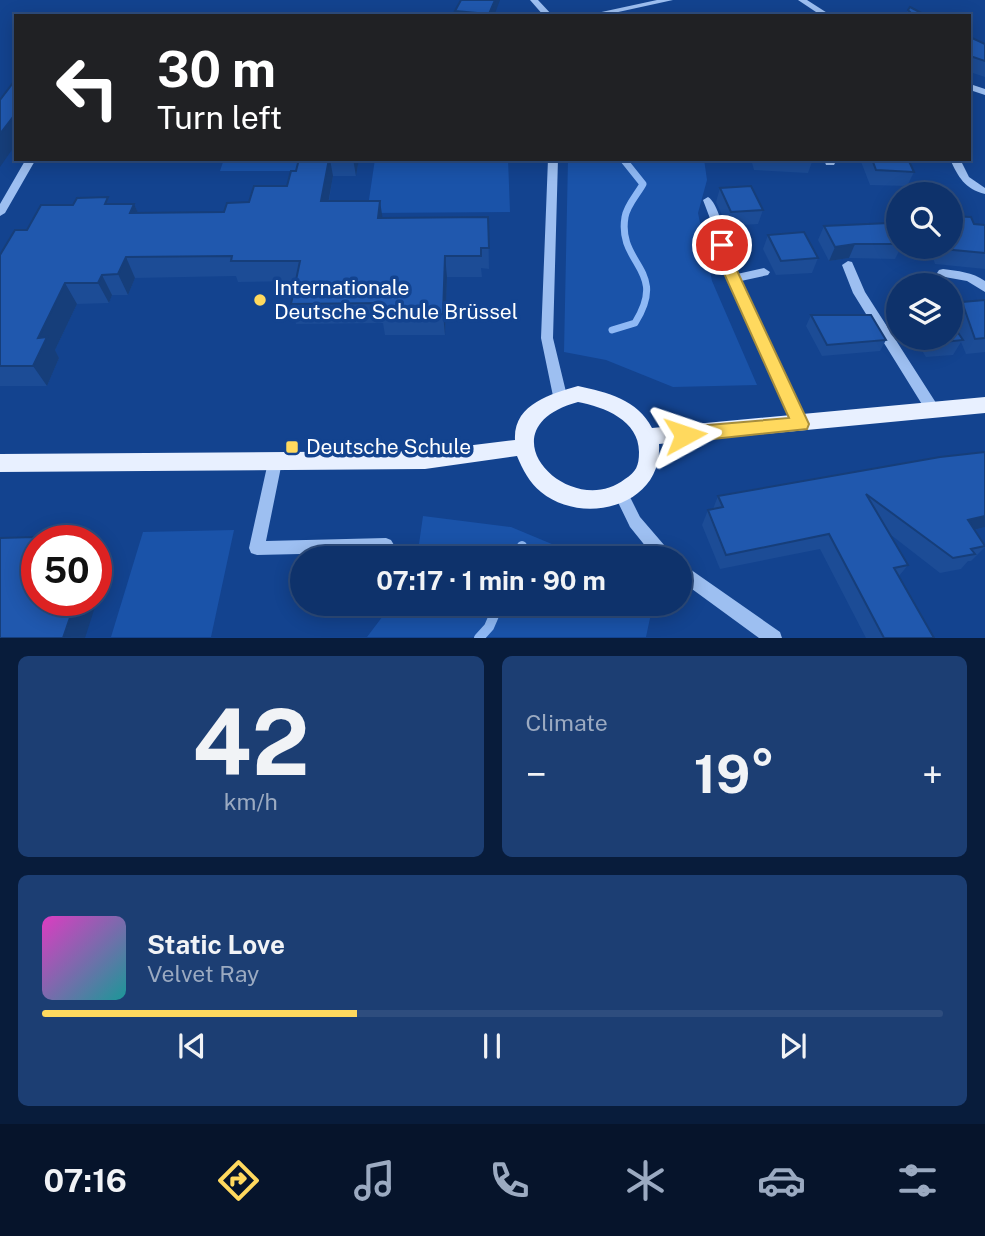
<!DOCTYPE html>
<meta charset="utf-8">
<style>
body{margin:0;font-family:"Public Sans",sans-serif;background:#1c3e73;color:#f1f3f6;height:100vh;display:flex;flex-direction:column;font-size:26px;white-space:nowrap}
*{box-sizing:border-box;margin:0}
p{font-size:23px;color:#9baac1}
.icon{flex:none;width:38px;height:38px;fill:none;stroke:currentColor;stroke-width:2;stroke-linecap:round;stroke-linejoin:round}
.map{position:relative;height:638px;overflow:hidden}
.sheet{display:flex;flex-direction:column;gap:18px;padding:18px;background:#081c3b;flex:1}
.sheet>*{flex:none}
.banner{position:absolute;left:14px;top:14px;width:957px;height:147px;border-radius:0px;box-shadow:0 4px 18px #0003,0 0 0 2px #2e4d7e;background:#202124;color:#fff;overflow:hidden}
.tools{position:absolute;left:886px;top:182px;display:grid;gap:14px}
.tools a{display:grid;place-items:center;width:77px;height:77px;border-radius:50%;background:#0e326b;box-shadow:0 4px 18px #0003,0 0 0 2px #2e4d7e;font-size:35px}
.speed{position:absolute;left:21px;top:525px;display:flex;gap:14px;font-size:35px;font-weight:700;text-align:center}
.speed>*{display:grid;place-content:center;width:91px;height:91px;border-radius:50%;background:#0e326b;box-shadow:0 4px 18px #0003,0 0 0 2px #2e4d7e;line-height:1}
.speed .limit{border:10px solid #d22;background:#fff;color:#111}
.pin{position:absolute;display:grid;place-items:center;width:60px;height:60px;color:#fff;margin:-30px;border:4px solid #fff;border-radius:50%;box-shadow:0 2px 7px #0007}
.me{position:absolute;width:77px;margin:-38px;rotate:85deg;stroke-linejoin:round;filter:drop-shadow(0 0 5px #0008)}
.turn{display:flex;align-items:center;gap:24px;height:147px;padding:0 28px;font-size:32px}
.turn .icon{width:91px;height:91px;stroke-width:2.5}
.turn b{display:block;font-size:49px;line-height:60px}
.big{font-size:52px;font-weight:700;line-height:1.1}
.sheet .widget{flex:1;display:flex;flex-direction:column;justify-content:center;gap:10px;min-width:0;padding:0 24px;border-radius:10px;background:#1c3e73}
.sheet .dial{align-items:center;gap:0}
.dial b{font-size:91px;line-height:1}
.song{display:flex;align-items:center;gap:21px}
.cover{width:84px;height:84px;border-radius:10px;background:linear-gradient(135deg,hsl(310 70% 55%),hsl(180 70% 35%))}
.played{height:7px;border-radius:4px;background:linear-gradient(90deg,#ffd95e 35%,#2e4d7e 35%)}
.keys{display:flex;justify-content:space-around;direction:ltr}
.heat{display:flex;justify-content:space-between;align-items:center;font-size:38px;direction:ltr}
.sheet .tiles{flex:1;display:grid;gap:18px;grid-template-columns:1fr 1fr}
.widget:last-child{grid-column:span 2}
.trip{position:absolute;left:290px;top:546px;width:402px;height:70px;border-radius:35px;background:#0e326b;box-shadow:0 4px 18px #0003,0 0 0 2px #2e4d7e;font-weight:700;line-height:70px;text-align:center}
.menu{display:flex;height:112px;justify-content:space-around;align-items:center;background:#06142b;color:#9baac1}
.menu .icon{width:49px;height:49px}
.menu .selected{color:#ffd95e}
.menu b{font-size:32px;color:#f1f3f6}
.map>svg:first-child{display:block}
</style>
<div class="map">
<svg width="985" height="638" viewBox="0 0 985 638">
<rect width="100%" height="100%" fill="#13438f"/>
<path fill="#1a53a9" d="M224 159H302L299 171H220Z
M375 159H508L510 212 367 213Z
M568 159H704L707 180 698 213 712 281 757 385 673 387 606 360 564 352Z
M423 516 511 527 571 552 607 547 624 558H417Z
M234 530 211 637H111L143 532Z
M392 604H653L646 637H367Z"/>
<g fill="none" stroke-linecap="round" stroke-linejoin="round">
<path stroke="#8fb9f5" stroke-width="7" d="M612 330 635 323C669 269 617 265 625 217 627 205 637 195 643 184L623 159"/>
<path stroke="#8fb9f5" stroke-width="10" d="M517 558 522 546
M479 638 489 627 499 604"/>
<path fill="#9dbff1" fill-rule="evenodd" d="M530 0H538L553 16H544Z
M657 0H673L600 16H583Z
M798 0H807L832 16H822Z
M970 84 985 89V95L970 90Z
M26 159H36L5 213 0 216V204Z
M548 159H558L553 338 567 396 565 400 560 401 555 400 553 396 541 338Z
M824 159H834L835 163 834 165H826Z
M950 159H960L969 177 985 188V194C965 189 958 177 950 159Z
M708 197C721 204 729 257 737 274L764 268 770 272 768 275 741 281 807 424 805 428 800 430 795 428 727 279 719 260 714 229 703 200Z
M848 261 852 262 865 292 938 406 940 410 938 414 933 415 928 414 853 293 842 265Z
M943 269C958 271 972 272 985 281V292L967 281 939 276 937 273 939 270Z
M275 456 280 458 282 462 266 541 386 538 391 540 394 545 391 550 386 552 257 555 251 553 249 548 268 462 270 458Z
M621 487 626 489 640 517 671 553 673 558H655L630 527 614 494 616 489Z
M681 565 687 567 780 632 782 638H759L681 581Z"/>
<path fill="#e8f0ff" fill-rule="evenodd" d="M578 386C607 392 638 400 652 428L985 397V413L659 444C663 507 582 526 541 492 529 482 523 470 517 456L425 469 0 472V454L425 451 515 440C513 404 551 394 578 386ZM578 402C604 407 639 420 639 452 639 466 636 472 625 479 570 522 479 429 578 402Z"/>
</g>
<path fill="#1c4c96" d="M461 0 494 16H456L455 11Z
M908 10 927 16H906Z
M970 37 985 44V77L970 72Z
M299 159H359L356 176H333L329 201 383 218 488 217 489 269 481 268 482 277H447L445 335H385L383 323 296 324 291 304 295 281 238 282 236 276 135 278 128 295H112L109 303 77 304 55 350 59 358 47 386H0V255L27 230 111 204H134L138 213 224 212 287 186 296 171Z
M751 159H813L808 173 754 170Z
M860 159H908L914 172 907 186 870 185Z
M720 188 763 210 758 224 727 226 716 202Z
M974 224 985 225V269L935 264 929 247H950Z
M824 226 898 244V247H901L895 259 849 258 829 261 818 240Z
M768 235 818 258 812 273 776 275 763 249Z
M985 300V352L966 354 961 342 953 355 926 357 914 338H950L959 335 953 317 962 302Z
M811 315 886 340 880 351 822 356 806 326Z
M985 452V527L974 530 985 547 971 561H968L961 569 940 573 891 535 908 565 899 576 934 638H866L820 549 720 569 702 525 708 510 713 509 718 496Z"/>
<path fill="#163e7a" d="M495 0H500L494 16H489Z
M16 113V144L0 167V134Z
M329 159H330L333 176 325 221 321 201Z
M353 159H359L356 176Z
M380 201 383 221 378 218Z
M134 204 143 224 130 213Z
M855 244 849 258 829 261 835 247Z
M445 256 447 277 445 335 443 314Z
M126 257 135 278 128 295 118 274Z
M102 275 112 295 109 303 98 283Z
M65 283 77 304 55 350 59 358 47 386 33 366 38 338Z
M985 516V527L954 535 968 520Z
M34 537 37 541V555L29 547Z
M96 547 109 563 85 638H63L76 600H96Z"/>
<path fill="#2058ae" stroke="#163e7a" stroke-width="2" d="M461 0H495L489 14 455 11Z
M910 7 927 16H914L908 10Z
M970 37 985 44V61L970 56Z
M16 79V113L0 134V100Z
M299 159H329L321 201H380L378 218 488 217 489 248H481V256H445L443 314 382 315 383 303 291 304 300 261H231L232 256 126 257 118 274 102 275 98 283H65L38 338 47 337 33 366H0V255L15 230H27L41 205H73L77 198 108 197 105 204H134L130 213 224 212 227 203 249 202 254 186H287L291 171H296Z
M872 159H908L914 172 876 170Z
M751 186 763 210 731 212 720 188Z
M950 216 971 217 974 224 985 225V253L943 249 942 247H950Z
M889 223 898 237V244H855L835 247 824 226Z
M804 232 818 258 781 261 768 235Z
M985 300V338L975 339 962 302Z
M811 315H871L886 340 827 345Z
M950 321 963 340 935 343 932 338H950Z
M985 452V516L968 520 985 546 971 549 975 554 953 558 866 494 908 565 894 568 934 638H884L829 534 726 555 708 510 723 507 718 496 940 457Z
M34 537 29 547H37V600H76L63 638H0V538Z"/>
<path fill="#ffd95e" stroke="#a68d3d" stroke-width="2" d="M722 240 729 245 732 260 809 424 807 429 685 442 678 440 676 435 678 429 685 427 789 418 718 260 715 245Z"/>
<g fill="#ffd95e" stroke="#13438f" stroke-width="2.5">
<circle cx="260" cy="300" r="7"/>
<rect x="285" y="440" width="14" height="14" rx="3.5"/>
</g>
<g text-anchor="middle" stroke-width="7" stroke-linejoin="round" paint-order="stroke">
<g font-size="21" fill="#fff" stroke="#13438f" text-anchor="start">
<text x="274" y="295">Internationale<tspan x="274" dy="24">Deutsche Schule Brüssel</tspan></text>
<text x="306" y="454">Deutsche Schule</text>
</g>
</g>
</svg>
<div class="tools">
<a><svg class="icon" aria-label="search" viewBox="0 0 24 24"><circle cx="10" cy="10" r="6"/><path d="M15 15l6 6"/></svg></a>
<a><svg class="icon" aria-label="layers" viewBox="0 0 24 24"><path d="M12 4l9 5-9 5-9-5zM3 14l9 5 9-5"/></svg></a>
</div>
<div class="speed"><div class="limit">50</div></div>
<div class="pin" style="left:722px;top:245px;background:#d93025"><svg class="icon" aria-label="arrive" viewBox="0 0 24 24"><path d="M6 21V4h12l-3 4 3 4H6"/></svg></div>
<svg class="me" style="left:685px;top:435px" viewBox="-20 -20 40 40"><path d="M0-17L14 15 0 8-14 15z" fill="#ffd95e" stroke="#fff" stroke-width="4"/></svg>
<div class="trip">07:17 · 1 min · 90 m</div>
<div class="banner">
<div class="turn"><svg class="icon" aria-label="left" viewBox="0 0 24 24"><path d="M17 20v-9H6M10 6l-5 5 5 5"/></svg><div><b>30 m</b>Turn left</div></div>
</div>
</div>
<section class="sheet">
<div class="tiles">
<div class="widget dial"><b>42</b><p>km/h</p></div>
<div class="widget"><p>Climate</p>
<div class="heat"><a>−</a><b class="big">19°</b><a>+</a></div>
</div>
<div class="widget">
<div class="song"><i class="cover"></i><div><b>Static Love</b><p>Velvet Ray</p></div></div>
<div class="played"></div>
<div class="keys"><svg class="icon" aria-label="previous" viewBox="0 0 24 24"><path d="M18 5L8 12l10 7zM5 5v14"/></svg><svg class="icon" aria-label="pause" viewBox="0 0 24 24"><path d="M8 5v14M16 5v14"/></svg><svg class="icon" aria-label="next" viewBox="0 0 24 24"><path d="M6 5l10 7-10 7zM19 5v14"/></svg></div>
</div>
</div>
</section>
<nav class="menu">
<b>07:16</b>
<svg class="icon selected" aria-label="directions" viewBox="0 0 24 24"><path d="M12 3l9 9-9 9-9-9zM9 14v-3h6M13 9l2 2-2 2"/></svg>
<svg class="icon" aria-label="music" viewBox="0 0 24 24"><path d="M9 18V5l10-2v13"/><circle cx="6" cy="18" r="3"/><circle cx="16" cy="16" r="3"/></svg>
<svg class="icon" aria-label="phone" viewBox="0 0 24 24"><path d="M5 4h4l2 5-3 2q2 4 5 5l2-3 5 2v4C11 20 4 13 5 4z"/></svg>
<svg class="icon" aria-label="climate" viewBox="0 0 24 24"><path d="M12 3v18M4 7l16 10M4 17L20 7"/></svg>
<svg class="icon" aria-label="car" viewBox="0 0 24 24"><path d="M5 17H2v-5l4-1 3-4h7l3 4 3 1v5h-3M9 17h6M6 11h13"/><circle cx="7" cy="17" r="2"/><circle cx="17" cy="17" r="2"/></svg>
<svg class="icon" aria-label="filters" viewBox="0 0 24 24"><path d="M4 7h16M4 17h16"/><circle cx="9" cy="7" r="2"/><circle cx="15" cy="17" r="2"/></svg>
</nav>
